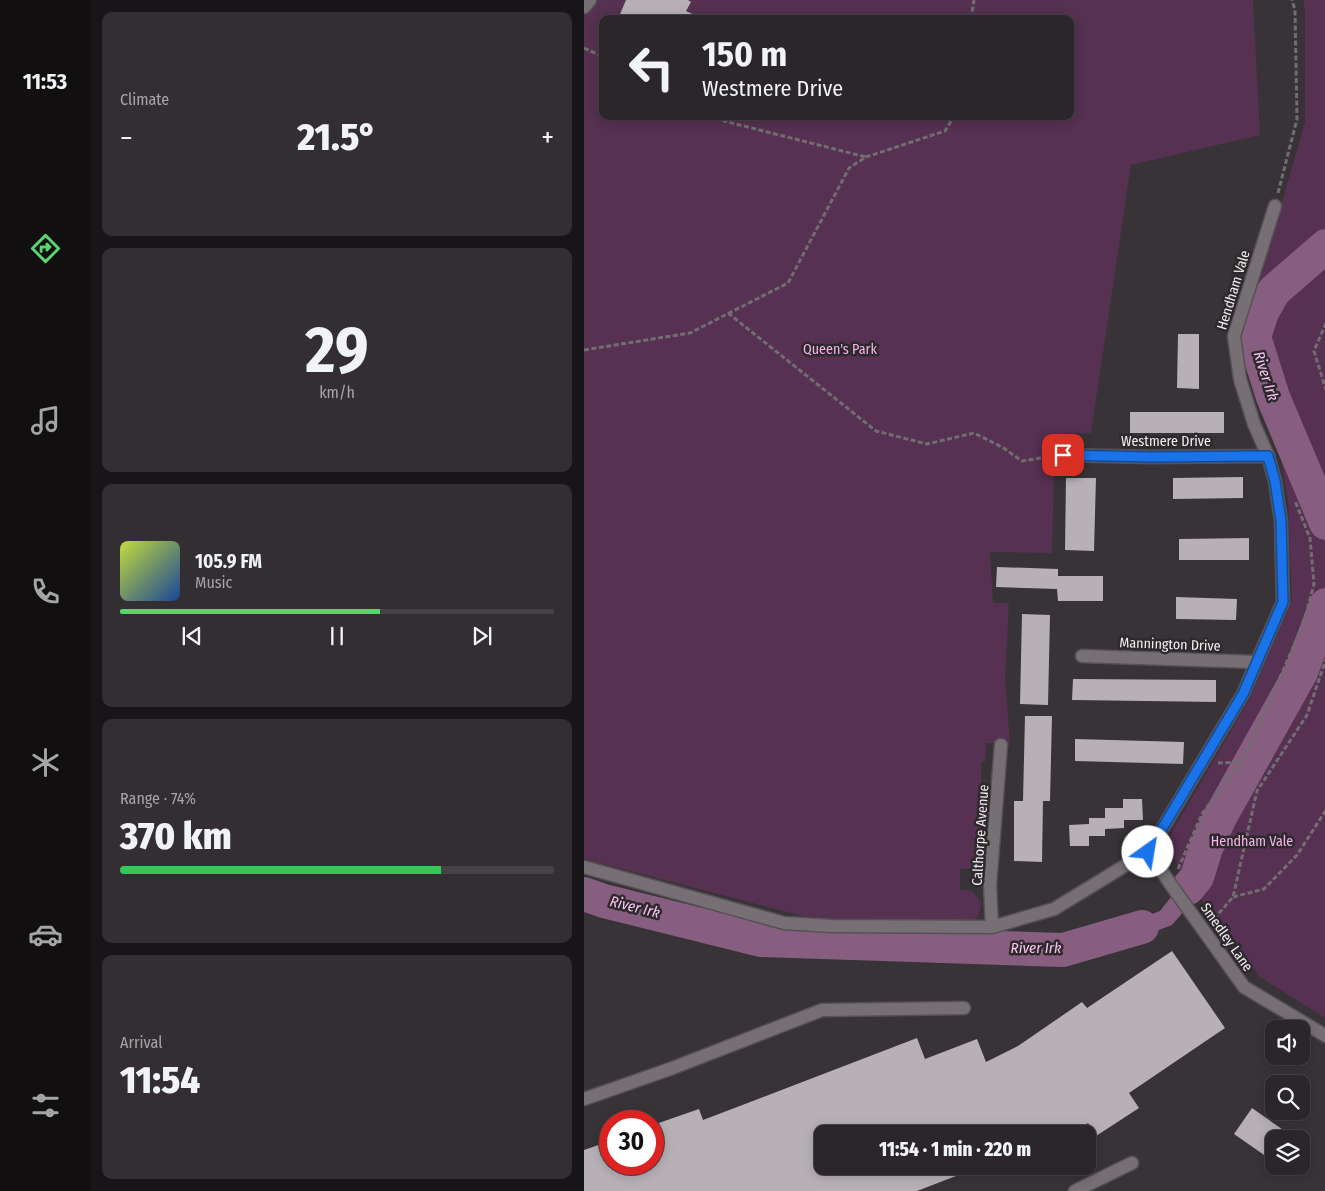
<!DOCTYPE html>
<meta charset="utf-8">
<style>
body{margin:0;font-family:"Fira Sans Condensed",sans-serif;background:#322e31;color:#f1f3f6;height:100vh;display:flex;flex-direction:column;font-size:19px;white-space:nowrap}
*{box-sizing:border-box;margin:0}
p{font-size:16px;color:#a5a5a8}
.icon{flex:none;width:28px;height:28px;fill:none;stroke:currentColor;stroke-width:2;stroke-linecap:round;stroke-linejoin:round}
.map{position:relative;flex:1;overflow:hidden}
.sheet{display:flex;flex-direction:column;gap:12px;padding:12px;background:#171517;width:494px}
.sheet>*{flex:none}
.top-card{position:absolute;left:15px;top:15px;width:475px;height:105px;border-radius:10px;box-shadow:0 2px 12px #0003,0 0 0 1px #464346;background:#2a2629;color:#f1f3f6;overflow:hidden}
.tools{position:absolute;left:681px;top:1020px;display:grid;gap:10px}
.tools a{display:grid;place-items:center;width:45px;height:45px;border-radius:10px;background:#2a2629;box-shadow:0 2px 12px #0003,0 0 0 1px #464346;font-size:25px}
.speed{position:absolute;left:15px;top:1110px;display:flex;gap:10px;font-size:25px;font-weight:700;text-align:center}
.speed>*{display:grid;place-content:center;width:65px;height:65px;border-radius:50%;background:#2a2629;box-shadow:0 2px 12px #0003,0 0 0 1px #464346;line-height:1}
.speed .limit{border:8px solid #d22;background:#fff;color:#111}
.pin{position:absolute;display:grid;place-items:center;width:42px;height:42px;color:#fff;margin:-21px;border-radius:10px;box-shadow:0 2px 8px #0006}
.me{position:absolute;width:55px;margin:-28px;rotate:32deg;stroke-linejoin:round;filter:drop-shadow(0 0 4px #0008)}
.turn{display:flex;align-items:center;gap:18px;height:105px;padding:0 20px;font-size:22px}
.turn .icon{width:65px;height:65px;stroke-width:2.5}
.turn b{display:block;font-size:35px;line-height:42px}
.big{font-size:38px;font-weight:800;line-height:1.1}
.sheet .widget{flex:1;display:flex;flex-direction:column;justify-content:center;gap:8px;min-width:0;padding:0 18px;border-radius:10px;background:#322e31}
.sheet .dial{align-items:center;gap:0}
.dial b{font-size:65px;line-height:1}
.song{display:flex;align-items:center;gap:15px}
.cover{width:60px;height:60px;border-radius:8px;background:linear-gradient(135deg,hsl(70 70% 55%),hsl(220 70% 35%))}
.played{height:5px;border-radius:2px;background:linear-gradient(90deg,#59d56f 60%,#464346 60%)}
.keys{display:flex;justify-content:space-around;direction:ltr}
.heat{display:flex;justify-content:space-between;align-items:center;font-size:28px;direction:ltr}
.charge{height:8px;border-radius:4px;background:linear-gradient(90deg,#34c759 74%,#464346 0)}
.trip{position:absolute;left:230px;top:1125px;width:282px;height:50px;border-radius:10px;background:#2a2629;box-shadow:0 2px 12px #0003,0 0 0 1px #464346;font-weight:800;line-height:50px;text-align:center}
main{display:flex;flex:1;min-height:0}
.tabs{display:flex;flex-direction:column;width:90px;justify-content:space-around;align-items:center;background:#110f10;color:#a5a5a8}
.tabs .icon{width:35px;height:35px}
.tabs .selected{color:#59d56f}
.tabs b{font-size:22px;color:#f1f3f6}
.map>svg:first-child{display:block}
</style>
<main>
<nav class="tabs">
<b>11:53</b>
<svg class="icon selected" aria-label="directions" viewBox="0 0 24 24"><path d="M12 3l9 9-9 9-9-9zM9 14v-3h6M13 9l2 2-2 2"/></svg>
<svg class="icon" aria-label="music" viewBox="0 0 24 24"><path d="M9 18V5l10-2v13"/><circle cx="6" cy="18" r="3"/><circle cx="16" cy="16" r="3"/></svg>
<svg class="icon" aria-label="phone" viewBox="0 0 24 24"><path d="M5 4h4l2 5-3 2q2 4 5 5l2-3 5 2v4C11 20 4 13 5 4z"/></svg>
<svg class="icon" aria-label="climate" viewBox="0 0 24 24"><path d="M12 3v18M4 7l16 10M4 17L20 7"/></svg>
<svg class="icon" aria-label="car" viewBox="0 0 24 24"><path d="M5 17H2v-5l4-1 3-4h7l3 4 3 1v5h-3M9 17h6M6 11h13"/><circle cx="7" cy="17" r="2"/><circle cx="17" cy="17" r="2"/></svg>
<svg class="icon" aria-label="filters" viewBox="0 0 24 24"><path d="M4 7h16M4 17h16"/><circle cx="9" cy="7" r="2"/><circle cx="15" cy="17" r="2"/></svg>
</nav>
<section class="sheet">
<div class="widget"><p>Climate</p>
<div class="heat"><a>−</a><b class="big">21.5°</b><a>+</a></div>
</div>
<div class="widget dial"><b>29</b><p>km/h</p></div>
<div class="widget">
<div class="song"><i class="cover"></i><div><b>105.9 FM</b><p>Music</p></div></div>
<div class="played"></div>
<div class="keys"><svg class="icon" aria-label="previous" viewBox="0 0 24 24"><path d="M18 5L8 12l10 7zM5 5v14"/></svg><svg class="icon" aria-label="pause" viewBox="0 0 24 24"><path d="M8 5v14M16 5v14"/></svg><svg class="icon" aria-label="next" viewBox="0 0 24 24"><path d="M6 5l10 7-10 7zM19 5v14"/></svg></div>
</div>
<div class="widget"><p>Range · 74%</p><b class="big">370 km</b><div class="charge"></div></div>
<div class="widget"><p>Arrival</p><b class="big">11:54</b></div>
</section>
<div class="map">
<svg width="742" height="1191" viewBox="0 0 742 1191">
<rect width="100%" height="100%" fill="#383337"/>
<path fill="#563151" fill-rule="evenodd" d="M0 0H669L676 135 547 165 507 433 471 434 468 553 406 552 409 603H425L421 679 426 743H402L401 761 397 762V798L401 801 400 861 393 868 376 869V890H387L397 902C396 910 396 916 389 921L234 920 0 859ZM19 19H486V116H19Z
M719 0H741V1018L676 977 599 875 582 842 665 700 708 601 704 500 670 300 721 122V10Z"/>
<path fill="#875e80" d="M615 842 630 852 624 878 620 888 588 925 517 952 513 935 576 911 609 869Z"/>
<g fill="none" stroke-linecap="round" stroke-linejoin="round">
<path stroke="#875e80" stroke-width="34" d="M742 246 690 291 678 312 670 337 689 397 742 523
M604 888 613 877 622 848 635 819 717 672 742 605
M0 894 20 901 177 940 479 950 558 927"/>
</g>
<path fill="#b7b1b6" d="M42 0H104L107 2 102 11 119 19H34Z
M594 334H615V389L593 388Z
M546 412H640V433H546Z
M659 477V498L589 499V478Z
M482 478H512L510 551 481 550Z
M665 538V560H595V539Z
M413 567 474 569V576H519V601H474L473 589 412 587Z
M592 597 653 599 652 620 592 619Z
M438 614 466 615 464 705 436 704Z
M489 679 632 680V702L488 700Z
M441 716H468L466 801H459L458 862 430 861V801H439Z
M491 739 600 742 599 764 491 761Z
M539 799H558L559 820H540V828L521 829V836H505V846H486L485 825 505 824V818H521V808H539Z
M588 951 641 1028 545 1093 555 1108 512 1136 504 1123 485 1134H239V1166H398L333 1191H0V1150L26 1141V1164H69V1125L115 1109 119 1120 333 1038 341 1059 393 1039 402 1062 434 1046 498 1002 503 1008Z
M668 1108 712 1139H690V1162L650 1134Z"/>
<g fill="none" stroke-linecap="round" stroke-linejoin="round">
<defs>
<path id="minor" d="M0 7 6 0
M479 455 566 457 684 456
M498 656 672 662
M565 851 587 885 660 987 742 1036
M0 867 200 923 247 926 408 927 470 909 565 851 659 694 699 602 697 521 691 481 684 456 670 424 656 379 650 336 691 206
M408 927 406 885 417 745
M0 1099 86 1069 238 1010 380 1008
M491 1191 548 1163"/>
</defs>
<use href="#minor" stroke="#565155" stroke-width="15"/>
<path stroke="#726d71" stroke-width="3" stroke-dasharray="5 2.5" stroke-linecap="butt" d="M387 19 390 0
M0 48 19 57
M132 116 140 121 282 157
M694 193 713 119 711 10 708 0
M144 313 292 431 343 444 390 433 418 447 438 461 464 457
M742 323 730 351 742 390
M0 350 106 333 204 283 265 168 282 157 361 131 370 116
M634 763 657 762
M594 869 618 814 657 762 668 742 720 622 730 584 726 538 711 501
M649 897 680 889 713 855 742 810
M630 919 649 897 673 791 723 715 742 659"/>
<use href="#minor" stroke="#767075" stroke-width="12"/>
</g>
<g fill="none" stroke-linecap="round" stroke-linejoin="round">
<defs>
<path id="route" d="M479 455 566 457 684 456 691 481 697 521 699 602 659 694 564 852"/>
</defs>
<use href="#route" stroke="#114b97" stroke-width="12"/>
<use href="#route" stroke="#1a73e8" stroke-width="9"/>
</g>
<g text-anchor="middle" stroke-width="5" stroke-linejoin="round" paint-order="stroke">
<g font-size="14" fill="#f2eff1" stroke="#2e292d">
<text transform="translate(649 290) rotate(-73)" y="5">Hendham Vale</text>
<text x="582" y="446">Westmere Drive</text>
<text transform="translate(586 644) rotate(2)" y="5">Mannington Drive</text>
<text transform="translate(396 835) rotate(-86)" y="5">Calthorpe Avenue</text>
<text transform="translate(643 937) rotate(55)" y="5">Smedley Lane</text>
</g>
<g font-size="14" fill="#f6b4eb" stroke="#2e292d">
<text x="256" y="354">Queen's Park</text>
<text x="668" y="846">Hendham Vale</text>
</g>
<g font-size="15" font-style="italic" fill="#fac5f1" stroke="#2e292d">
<text transform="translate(682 376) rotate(72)" y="5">River Irk</text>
<text transform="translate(51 907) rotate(14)" y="5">River Irk</text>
<text x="452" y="953">River Irk</text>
</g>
</g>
</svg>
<div class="tools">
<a><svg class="icon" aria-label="sound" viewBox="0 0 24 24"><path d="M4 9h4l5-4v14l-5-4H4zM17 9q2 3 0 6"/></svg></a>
<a><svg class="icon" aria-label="search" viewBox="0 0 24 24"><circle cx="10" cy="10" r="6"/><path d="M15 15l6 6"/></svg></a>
<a><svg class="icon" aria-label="layers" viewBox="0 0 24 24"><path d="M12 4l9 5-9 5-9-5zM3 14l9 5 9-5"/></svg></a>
</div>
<div class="speed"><div class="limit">30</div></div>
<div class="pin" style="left:479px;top:455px;background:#d93025"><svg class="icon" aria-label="arrive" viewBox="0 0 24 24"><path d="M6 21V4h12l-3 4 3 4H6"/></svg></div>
<svg class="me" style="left:564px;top:852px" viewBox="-20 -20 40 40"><circle r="19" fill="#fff"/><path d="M0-13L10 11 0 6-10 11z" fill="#1a73e8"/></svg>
<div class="trip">11:54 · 1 min · 220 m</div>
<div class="top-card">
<div class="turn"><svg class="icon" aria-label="left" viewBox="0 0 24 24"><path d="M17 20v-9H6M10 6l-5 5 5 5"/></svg><div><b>150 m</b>Westmere Drive</div></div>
</div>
</div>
</main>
